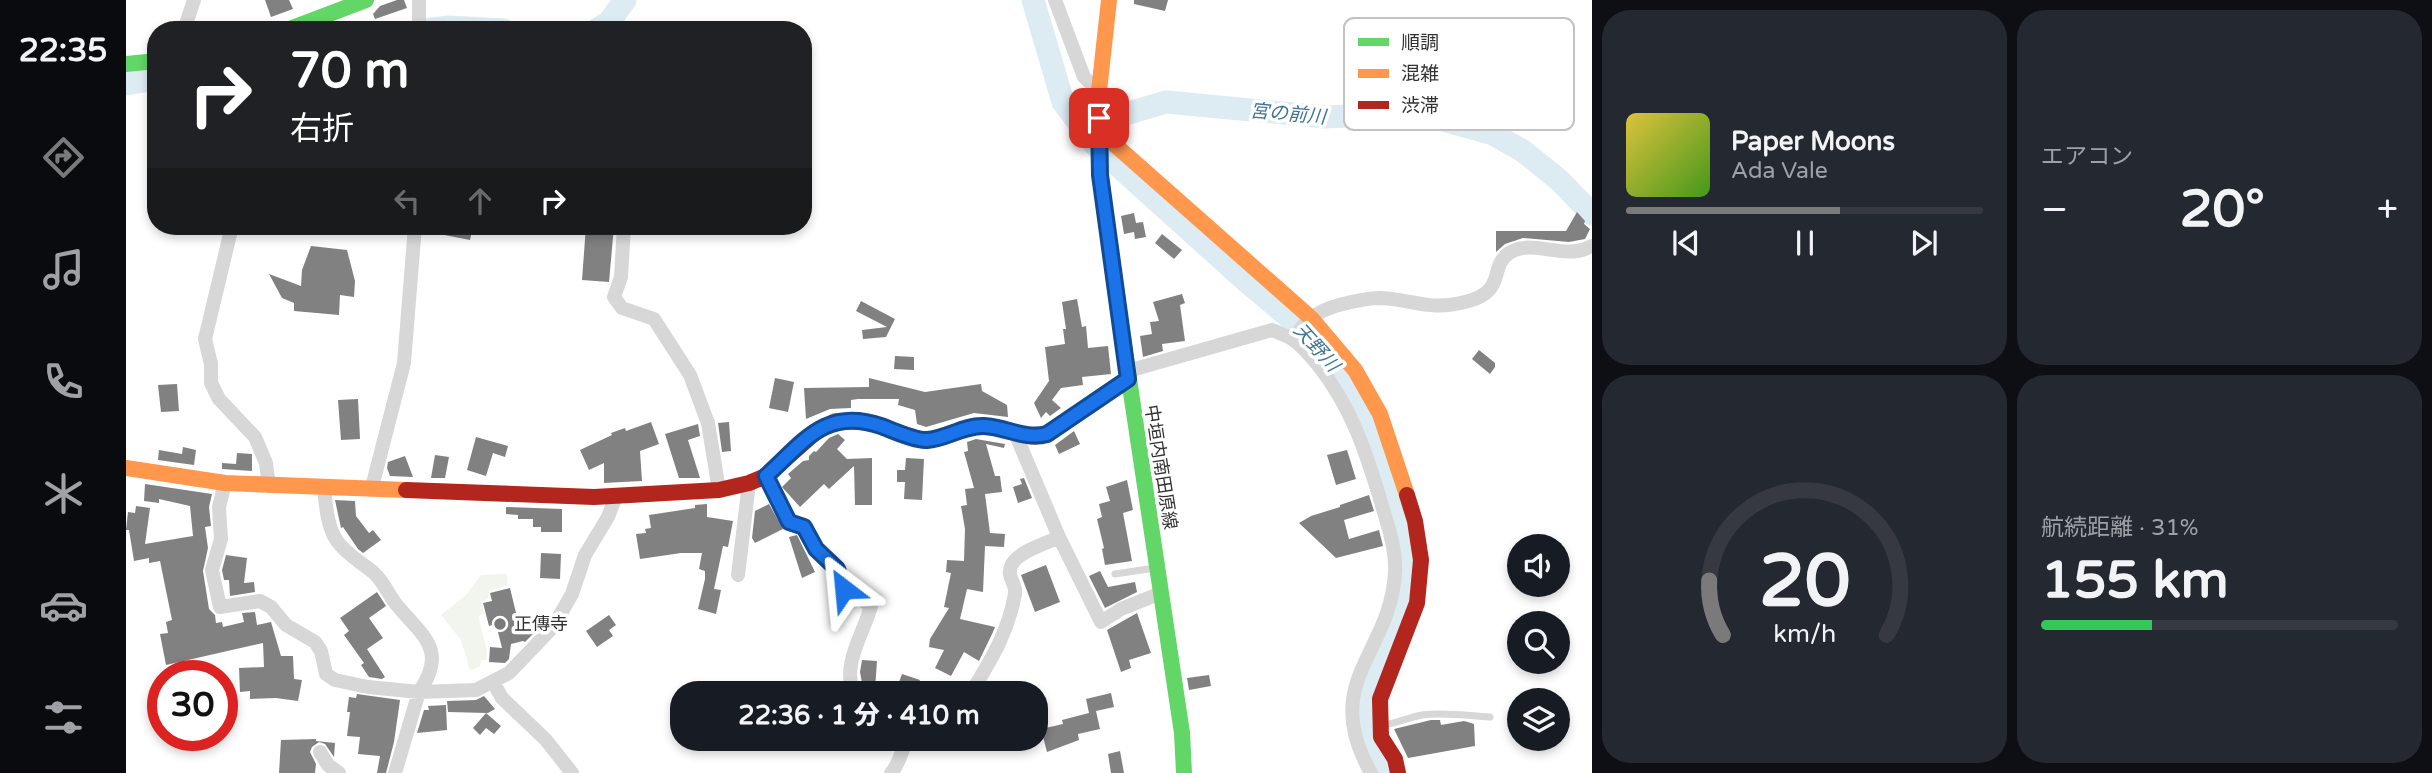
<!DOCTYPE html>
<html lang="ja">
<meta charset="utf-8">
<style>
body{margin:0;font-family:"Varela Round","Noto Sans JP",sans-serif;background:#242831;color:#f1f3f6;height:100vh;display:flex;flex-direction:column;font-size:26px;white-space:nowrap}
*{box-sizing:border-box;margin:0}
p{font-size:23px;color:#9ea1a6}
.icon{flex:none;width:38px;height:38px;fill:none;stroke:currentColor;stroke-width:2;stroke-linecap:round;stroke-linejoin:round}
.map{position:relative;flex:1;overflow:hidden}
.sheet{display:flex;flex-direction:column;gap:10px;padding:10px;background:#0d0f14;width:840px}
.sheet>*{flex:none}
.banner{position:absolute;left:21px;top:21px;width:665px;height:214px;border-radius:28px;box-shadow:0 4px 10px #0003;background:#202124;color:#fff;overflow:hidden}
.controls{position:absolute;left:1381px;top:534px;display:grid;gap:14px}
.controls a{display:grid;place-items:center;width:63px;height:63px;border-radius:50%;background:#171b24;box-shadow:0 4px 10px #0003;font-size:35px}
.speed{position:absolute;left:21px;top:660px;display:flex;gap:14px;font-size:35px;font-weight:700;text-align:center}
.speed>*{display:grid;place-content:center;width:91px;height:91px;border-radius:50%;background:#171b24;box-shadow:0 4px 10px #0003;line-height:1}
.speed .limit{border:10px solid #d22;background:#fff;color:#111}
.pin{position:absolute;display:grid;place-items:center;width:60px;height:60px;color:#fff;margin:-30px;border-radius:14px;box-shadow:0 4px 10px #0006}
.me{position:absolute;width:77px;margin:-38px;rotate:331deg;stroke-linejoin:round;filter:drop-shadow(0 0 5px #0008)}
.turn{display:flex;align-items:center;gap:24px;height:147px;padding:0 28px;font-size:32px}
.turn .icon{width:91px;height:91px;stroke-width:2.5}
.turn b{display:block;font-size:49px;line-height:60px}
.lanes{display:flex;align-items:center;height:66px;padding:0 28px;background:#0003;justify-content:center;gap:35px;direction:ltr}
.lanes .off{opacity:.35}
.big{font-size:52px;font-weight:800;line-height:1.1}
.sheet .tile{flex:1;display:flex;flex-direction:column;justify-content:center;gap:10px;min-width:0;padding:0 24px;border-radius:28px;background:#242831}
.sheet .dial{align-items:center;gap:0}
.dial svg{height:182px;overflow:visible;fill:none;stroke:#363941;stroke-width:7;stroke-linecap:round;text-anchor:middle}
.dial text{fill:#f1f3f6;stroke:none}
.song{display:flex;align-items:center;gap:21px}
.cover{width:84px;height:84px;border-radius:10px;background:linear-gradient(135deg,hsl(50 70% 55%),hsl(100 70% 35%))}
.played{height:7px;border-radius:4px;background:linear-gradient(90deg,#7a7a7a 60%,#363941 60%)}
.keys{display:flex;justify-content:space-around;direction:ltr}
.heat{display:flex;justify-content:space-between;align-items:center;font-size:38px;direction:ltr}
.charge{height:10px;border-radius:5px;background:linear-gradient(90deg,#34c759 31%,#363941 0)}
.sheet .tiles{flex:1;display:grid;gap:10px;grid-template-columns:repeat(2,1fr)}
.trip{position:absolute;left:544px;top:681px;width:378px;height:70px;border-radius:28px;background:#171b24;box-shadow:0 4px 10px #0003;font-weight:800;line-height:70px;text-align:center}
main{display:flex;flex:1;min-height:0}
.tabs{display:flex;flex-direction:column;width:126px;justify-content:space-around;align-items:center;background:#090b0e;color:#9ea1a6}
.tabs .icon{width:49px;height:49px}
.tabs .on{color:#7a7a7a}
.tabs b{font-size:32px;color:#f1f3f6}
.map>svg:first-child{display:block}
</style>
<main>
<nav class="tabs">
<b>22:35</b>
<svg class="icon on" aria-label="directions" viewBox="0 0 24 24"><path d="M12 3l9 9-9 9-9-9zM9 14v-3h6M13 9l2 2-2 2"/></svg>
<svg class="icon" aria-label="music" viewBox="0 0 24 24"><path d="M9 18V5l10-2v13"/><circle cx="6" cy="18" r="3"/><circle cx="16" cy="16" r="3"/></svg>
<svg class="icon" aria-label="phone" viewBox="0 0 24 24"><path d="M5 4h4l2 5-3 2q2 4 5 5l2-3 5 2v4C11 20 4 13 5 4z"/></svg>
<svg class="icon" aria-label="climate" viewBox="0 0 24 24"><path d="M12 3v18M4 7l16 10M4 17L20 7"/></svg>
<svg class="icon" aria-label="car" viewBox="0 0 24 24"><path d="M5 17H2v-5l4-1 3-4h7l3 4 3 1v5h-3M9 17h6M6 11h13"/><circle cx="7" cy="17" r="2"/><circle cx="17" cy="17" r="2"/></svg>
<svg class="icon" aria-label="filters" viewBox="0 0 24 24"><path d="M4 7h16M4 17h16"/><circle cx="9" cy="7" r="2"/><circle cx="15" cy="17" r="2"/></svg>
</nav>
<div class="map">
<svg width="1466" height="773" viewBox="0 0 1466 773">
<rect width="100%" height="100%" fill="#fff"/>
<path fill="#f1f5ed" d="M381 574 382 585 363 591 362 598 356 602 358 614 352 616 361 650 360 660H355L354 667 344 670 335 640 315 615 340 595 355 575Z"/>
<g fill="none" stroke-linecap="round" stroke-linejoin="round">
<path stroke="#ddebf3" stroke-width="23" d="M907 0 937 102 969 145 1120 281 1182 333 1203 355 1224 383 1236 405 1262 472 1275 515 1284 558 1282 590 1273 623 1243 687 1238 708 1240 730 1259 773
M299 30 323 27 377 30
M470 30 483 22 499 0
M0 84 30 79
M969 123 1040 102 1199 117 1292 113 1367 134 1397 151 1433 180 1466 214"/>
</g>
<path fill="#818181" d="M139 0H163L167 9 145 17Z
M271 0H278L281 8 249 19 247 14 254 6Z
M1008 0H1042L1039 11 1008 4Z
M1451 212 1459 221 1458 224 1464 229 1459 239 1443 242 1397 238 1379 244 1370 252V231H1440Z
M1008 213 1010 223 1017 222 1020 237 1009 239 1008 232 998 234 995 216Z
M298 226H347L344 240 298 231Z
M460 226H488L483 282 456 280Z
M1036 234 1056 250 1048 259 1029 243Z
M185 246 221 250 229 281 228 297 214 295 213 315 168 311V303L156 298 143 274 175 286 176 270Z
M1056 294 1059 303 1054 305 1059 341 1036 344 1037 351 1017 357 1014 336 1026 334 1024 322 1033 321 1027 302Z
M951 299 956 327 960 326 962 348 982 346 985 374 956 377 957 385 935 388 926 400 935 408 924 416 920 412 915 418 908 403 923 381 919 347 939 344 937 329H940L936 302Z
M735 301 769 319 760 337 737 339 736 330 761 327 730 311Z
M1353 350 1369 363V367L1364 374 1346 359Z
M769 356 788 357V370L768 369Z
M649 378 668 382 662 412 643 408Z
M743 378 799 392 855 384 856 391 881 405 882 417 848 413 800 427 791 424 789 410 772 405 773 399H732L725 400V408L704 409 680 419 678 388 743 387Z
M51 384 53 411 35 412 32 385Z
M232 399 234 439 215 440 212 400Z
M525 422 533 444 514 451 516 481 478 483V463L463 470 454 450 486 435 485 433 499 428 500 431Z
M603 422 605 451 596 452 592 423Z
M572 424 574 436 562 440 574 478H553L539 434Z
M948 431 954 444 933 454 929 445Z
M712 434 719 440 711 449 721 459 746 458V505H729L728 466 703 489 698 484 674 507 656 487 665 478 662 474 677 461 683 460V456L688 451 690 452 703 438Z
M350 437 382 446 379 457 367 453 360 476 341 470Z
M850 439 879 444 878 448 860 444 869 476H874L876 492 859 494 864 533 879 534 878 547 859 546 857 592 841 589 834 619 869 627 867 632 853 661 838 652 825 676 809 668 818 650 803 647 804 639 823 608 818 607 825 573 820 572 821 560 838 561 839 529 835 506 841 505 839 489 848 488 838 452 842 451 841 442Z
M57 447 70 450 68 465 32 460 33 450 56 454Z
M1221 450 1230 479 1210 485 1201 455Z
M111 453 126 454V471L96 469V463L110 464Z
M309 455 323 457 319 478H305Z
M279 456 287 477 264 476 261 468 262 462Z
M780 458 798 459 796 500 778 499 779 482H771V470H779Z
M898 478 906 498 892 503 887 487 896 484 894 479Z
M1001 480 1007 510 997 513 1006 561 979 565 976 549 978 548 971 519 976 517 973 504 984 501 980 487Z
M19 484 86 494 83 507 85 526 79 527 82 548 77 571 83 609 89 615 90 623 96 622 97 627 118 622 116 613 129 612 131 625 145 622 155 656H167L168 679 176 680 172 701 150 698 124 699V691L114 692 113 668 138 667 137 643 40 665 34 634 42 633 40 622 46 620 34 561 23 563V558L8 561 3 530H0L2 512 9 513 10 506 24 508 19 544 67 536 64 506 33 499V503L18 501Z
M1243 495 1248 511 1218 520 1223 539 1253 530 1257 546 1210 558 1173 523 1185 516 1214 507V505Z
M209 500 229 501 230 516 243 533 247 530 255 540 237 553 232 549 217 527 215 528Z
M581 504V517L607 521 602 547 597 546 588 589 595 590 590 614 572 609 579 579V571L573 569 576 553H555L514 559 510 534 520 533 519 529 525 528 523 515 569 508V505Z
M643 504 657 529 629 543 626 538 629 511Z
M380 507 436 509V532H415V527H407V519H392V515L380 514Z
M671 535 689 572 676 578 663 537Z
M415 553 435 554 434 579 414 578Z
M100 555 121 558 118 583 128 582 129 592 104 596 103 580H98L96 570Z
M920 565 934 602 909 612 895 575Z
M974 571 982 587 1009 582 1011 592 979 608 963 576Z
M384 588 391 617 407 634 399 642 397 641 385 644 383 659 379 663 363 662 364 647 376 648 370 624 363 626 357 603 366 601 364 593Z
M251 592 260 606 243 618 257 638 241 649 259 677 256 679 243 677 235 665 238 663 218 635 223 631 214 618Z
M1011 613 1025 653 1003 660 1005 668 995 672 981 630Z
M483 615 490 625 483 630 487 636 471 647 460 631Z
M736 660 751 661 749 689 737 688 734 672Z
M776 674 794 680 790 693H769Z
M1083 675 1085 686 1063 690 1061 678Z
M985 693 988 707 970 711 974 729 952 734 953 740 921 752 915 729 937 724 936 720 963 713 960 699Z
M231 694 274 700 268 742 260 773H251L254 756 232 754 234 737 221 736 224 712H221L223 697 230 698Z
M358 696 369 709 362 713 322 712 321 701 350 700Z
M320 705 321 730 291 733 298 710H303L302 706Z
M360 713 375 726 368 734 360 728 354 735 347 728Z
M1305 720H1314L1315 725 1338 721 1345 723 1348 724 1349 746 1282 758 1268 729Z
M190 739V741L209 743 208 757 199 744 193 742 186 747 184 752 190 764 189 773H153L155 740Z
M994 751 998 773H985L982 754Z"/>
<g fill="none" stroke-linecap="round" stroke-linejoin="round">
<path stroke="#d7d7d7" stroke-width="7" d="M989 574 1029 568
M1258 725C1272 723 1283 717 1296 715 1319 712 1342 716 1364 717"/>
<path stroke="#d7d7d7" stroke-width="14" d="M929 0 958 77 973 91
M58 30 68 0
M293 30V0
M106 226 79 339 85 364V383L93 399 129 437 140 463 143 486
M498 226 495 277 488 297 496 308 528 319 564 375 582 423 593 490
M1166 339C1174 330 1182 318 1193 313 1206 305 1239 298 1255 298 1289 300 1303 311 1339 302 1382 291 1362 268 1383 253 1402 240 1430 255 1451 251 1456 251 1461 248 1466 246
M1002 371 1146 330C1153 333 1160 335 1166 339 1176 345 1184 356 1192 365 1225 407 1239 449 1254 499 1261 523 1270 547 1269 572 1265 654 1193 681 1245 773
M889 433 933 537 975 622 995 609 1035 593
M640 476 663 522 678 527 689 549 711 569 718 588 745 606C738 633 715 665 728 693
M99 483 93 507 95 539 86 570 94 607 134 601 145 607 160 625 189 642 195 651 200 674 209 680 242 687 293 692 350 690 383 673 427 627 446 594 459 555 482 517 490 496
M246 487 278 363 289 226
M198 488C200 506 201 526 211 541 221 555 235 562 248 573 258 582 262 594 270 604 295 635 323 649 293 692L269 773
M612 575 623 483
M367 682 376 698 420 740 446 773
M845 693C865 660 882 633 889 594 891 583 879 577 886 564 894 551 919 544 933 537
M194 752 202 765 213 773
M765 773C774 764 775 749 783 738"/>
<path stroke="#63d668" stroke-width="16" d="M161 30 240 0
M0 64 30 61
M988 279 1056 733 1058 773"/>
<path stroke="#ff974d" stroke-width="16" d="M983 0 973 91 974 175 988 279
M987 109 988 144 1185 318 1229 370 1254 414 1281 495
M690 432 709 421 741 422 800 441 848 426H861L909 437 921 434 1002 378
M0 468 99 483 280 490"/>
<path stroke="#b3261e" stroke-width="16" d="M280 490 468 497 593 490 623 483 640 476 690 432
M1272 773 1269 759 1255 737 1254 699 1291 603 1295 560 1289 521 1281 495"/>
</g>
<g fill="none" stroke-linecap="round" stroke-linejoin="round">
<defs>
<path id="route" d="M718 589 711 569 690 549 678 527 663 522 640 476C678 442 699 407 755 426 766 430 790 441 801 440 820 439 838 425 858 426 880 427 899 440 921 434L1002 379 974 175 973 118"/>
</defs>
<use href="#route" stroke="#114b97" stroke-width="18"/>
<use href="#route" stroke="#1a73e8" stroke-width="12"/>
</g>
<circle fill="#7a7a7a" stroke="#fff" stroke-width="2.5" cx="374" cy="624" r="7"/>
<g text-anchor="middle" stroke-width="7" stroke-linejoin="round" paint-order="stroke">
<g font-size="18" fill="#333" stroke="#fff">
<text transform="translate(1035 467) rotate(81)" y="6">中垣内南田原線</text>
</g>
<g font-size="18" fill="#333" stroke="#fff" text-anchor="start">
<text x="388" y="630">正傳寺</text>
</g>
<g font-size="19" font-style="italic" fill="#3f7597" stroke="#fff">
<text transform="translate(1162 113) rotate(5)" y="7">宮の前川</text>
<text transform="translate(1191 347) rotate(48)" y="7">天野川</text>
</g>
</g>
<rect x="1218" y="18" width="230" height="112" rx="10" fill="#fff" stroke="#c2c2c2" stroke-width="2"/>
<rect x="1232" y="38" width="31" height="8" fill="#63d668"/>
<rect x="1232" y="69" width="31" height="9" fill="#ff974d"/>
<rect x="1232" y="101" width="31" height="8" fill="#b3261e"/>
<g font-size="19" fill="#333">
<text x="1275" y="49">順調</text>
<text x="1275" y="80">混雑</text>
<text x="1275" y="112">渋滞</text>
</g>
</svg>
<div class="controls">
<a><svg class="icon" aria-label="sound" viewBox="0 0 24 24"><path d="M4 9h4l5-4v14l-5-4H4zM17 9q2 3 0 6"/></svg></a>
<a><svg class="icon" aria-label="search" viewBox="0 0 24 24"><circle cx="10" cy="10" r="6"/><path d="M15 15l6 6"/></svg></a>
<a><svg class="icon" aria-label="layers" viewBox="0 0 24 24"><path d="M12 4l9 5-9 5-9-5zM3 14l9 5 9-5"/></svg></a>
</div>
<div class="speed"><div class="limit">30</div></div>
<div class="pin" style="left:973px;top:118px;background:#d93025"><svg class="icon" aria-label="arrive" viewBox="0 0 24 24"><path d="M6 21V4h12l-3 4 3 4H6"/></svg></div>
<svg class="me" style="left:718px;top:589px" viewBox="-20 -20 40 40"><path d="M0-17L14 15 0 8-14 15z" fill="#1a73e8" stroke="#fff" stroke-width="4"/></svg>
<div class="trip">22:36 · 1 分 · 410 m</div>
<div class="banner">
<div class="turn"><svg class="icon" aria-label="right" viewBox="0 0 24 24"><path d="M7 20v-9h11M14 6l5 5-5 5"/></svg><div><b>70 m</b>右折</div></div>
<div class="lanes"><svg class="icon off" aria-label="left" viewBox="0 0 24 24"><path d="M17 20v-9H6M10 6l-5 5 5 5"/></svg><svg class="icon off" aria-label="ahead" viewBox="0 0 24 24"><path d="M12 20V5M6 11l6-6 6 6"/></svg><svg class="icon" aria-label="right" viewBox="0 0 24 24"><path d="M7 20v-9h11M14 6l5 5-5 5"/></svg></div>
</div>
</div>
<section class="sheet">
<div class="tiles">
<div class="tile">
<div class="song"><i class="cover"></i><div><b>Paper Moons</b><p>Ada Vale</p></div></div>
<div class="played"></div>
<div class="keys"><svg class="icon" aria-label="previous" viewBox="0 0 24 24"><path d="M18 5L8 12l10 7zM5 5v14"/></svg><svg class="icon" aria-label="pause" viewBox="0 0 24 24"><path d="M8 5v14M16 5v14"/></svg><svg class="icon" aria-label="next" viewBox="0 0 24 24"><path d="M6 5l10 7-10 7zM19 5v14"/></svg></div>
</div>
<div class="tile"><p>エアコン</p>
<div class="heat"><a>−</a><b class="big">20°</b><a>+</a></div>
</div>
<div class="tile dial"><svg viewBox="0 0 100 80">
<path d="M14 69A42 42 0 1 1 86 69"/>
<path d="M14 69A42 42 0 0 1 8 45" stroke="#7a7a7a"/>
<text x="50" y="56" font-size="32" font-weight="700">20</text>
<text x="50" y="72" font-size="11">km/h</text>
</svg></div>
<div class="tile"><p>航続距離 · 31%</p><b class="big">155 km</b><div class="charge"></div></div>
</div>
</section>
</main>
